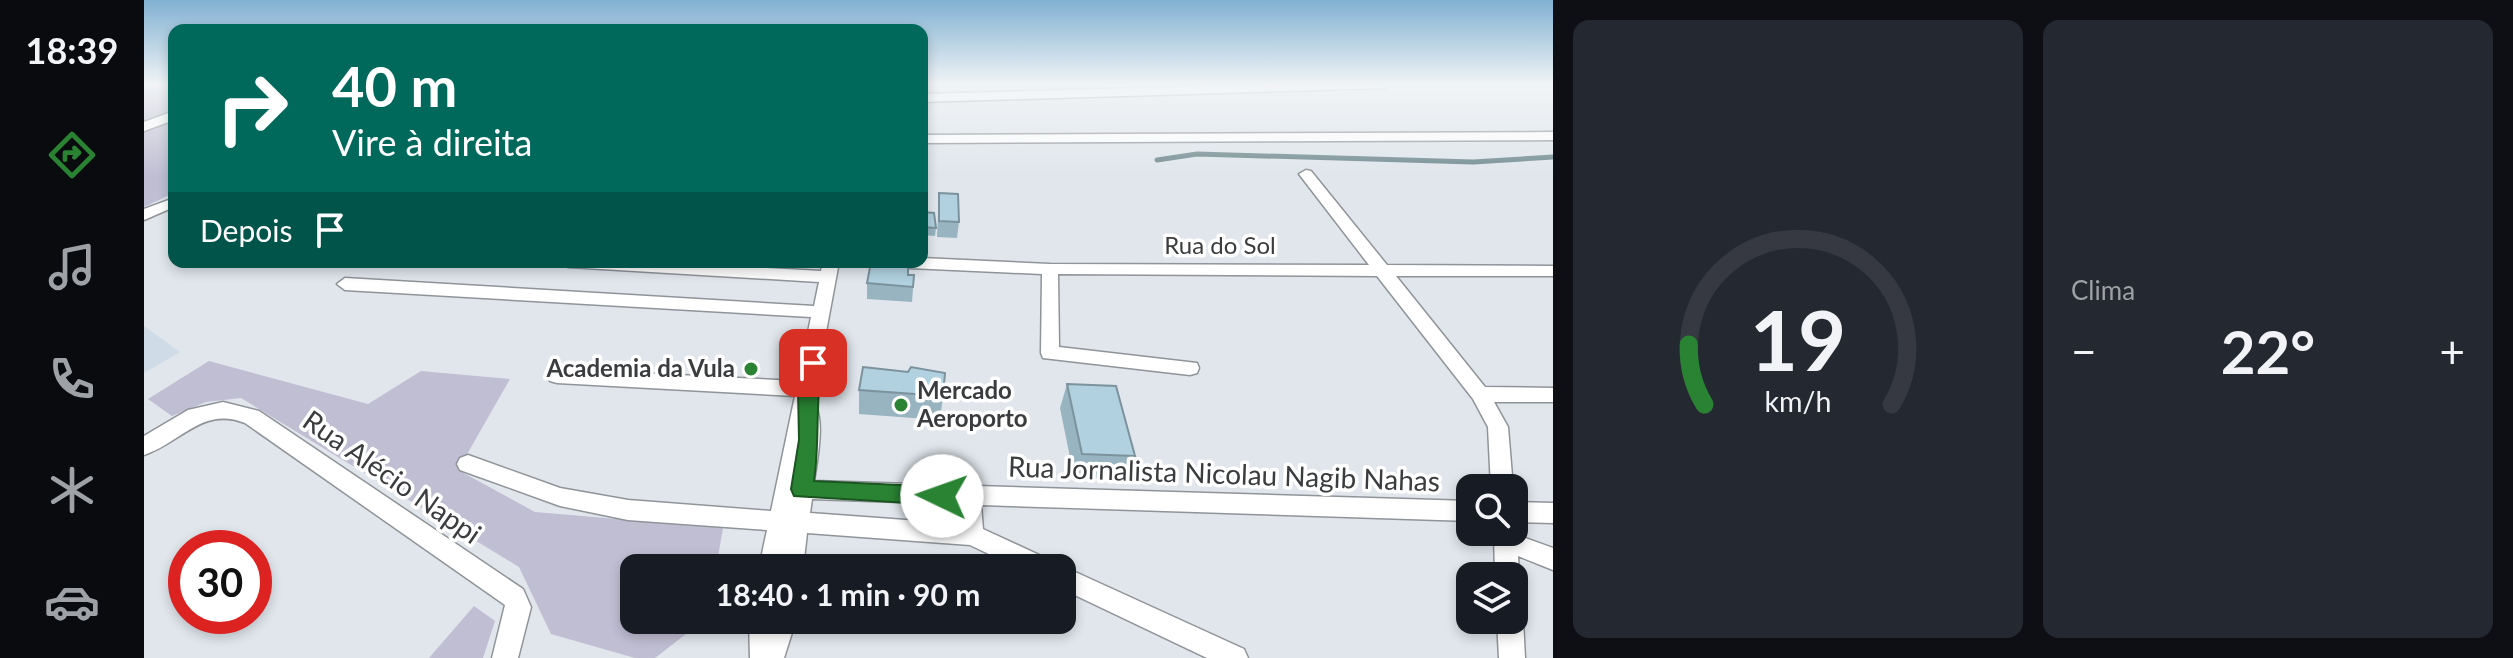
<!DOCTYPE html>
<html lang="pt">
<meta charset="utf-8">
<style>
body{margin:0;font-family:Lato,sans-serif;background:#242831;color:#f1f3f6;height:100vh;display:flex;flex-direction:column;font-size:30px;white-space:nowrap}
*{box-sizing:border-box;margin:0}
p{font-size:26px;color:#9ea1a6}
.icon{flex:none;width:44px;height:44px;fill:none;stroke:currentColor;stroke-width:2;stroke-linecap:round;stroke-linejoin:round}
.map{position:relative;flex:1;overflow:hidden}
.panel{display:flex;flex-direction:column;gap:20px;padding:20px;background:#0d0f14;width:960px}
.panel>*{flex:none}
.banner{position:absolute;left:24px;top:24px;width:760px;height:244px;border-radius:16px;box-shadow:0 4px 12px #0003;background:#00695c;color:#fff;overflow:hidden}
.tools{position:absolute;left:1312px;top:474px;display:grid;gap:16px}
.tools a{display:grid;place-items:center;width:72px;height:72px;border-radius:16px;background:#171b24;box-shadow:0 4px 12px #0003;font-size:40px}
.speed{position:absolute;left:24px;top:530px;display:flex;gap:16px;font-size:40px;font-weight:700;text-align:center}
.speed>*{display:grid;place-content:center;width:104px;height:104px;border-radius:50%;background:#171b24;box-shadow:0 4px 12px #0003;line-height:1}
.speed .limit{border:12px solid #d22;background:#fff;color:#111}
.pin{position:absolute;display:grid;place-items:center;width:68px;height:68px;color:#fff;margin:-34px;border-radius:16px;box-shadow:0 4px 12px #0006}
.me{position:absolute;width:88px;margin:-44px;rotate:273deg;stroke-linejoin:round;filter:drop-shadow(0 0 6px #0008)}
.turn{display:flex;align-items:center;gap:28px;height:168px;padding:0 32px;font-size:36px}
.turn .icon{width:104px;height:104px;stroke-width:2.5}
.turn b{display:block;font-size:56px;line-height:68px}
.then{display:flex;align-items:center;height:76px;padding:0 32px;background:#0003;gap:16px;font-size:30px}
.big{font-size:60px;font-weight:700;line-height:1.1}
.panel .card{flex:1;display:flex;flex-direction:column;justify-content:center;gap:12px;min-width:0;padding:0 28px;border-radius:16px;background:#242831}
.panel .dial{align-items:center;gap:0}
.dial svg{height:208px;overflow:visible;fill:none;stroke:#363941;stroke-width:7;stroke-linecap:round;text-anchor:middle}
.dial text{fill:#f1f3f6;stroke:none}
.heat{display:flex;justify-content:space-between;align-items:center;font-size:44px;direction:ltr}
.panel .tiles{flex:1;display:grid;gap:20px;grid-template-columns:repeat(2,1fr)}
.trip{position:absolute;left:476px;top:554px;width:456px;height:80px;border-radius:16px;background:#171b24;box-shadow:0 4px 12px #0003;font-weight:700;line-height:80px;text-align:center}
main{display:flex;flex:1;min-height:0}
.tabs{display:flex;flex-direction:column;width:144px;justify-content:space-around;align-items:center;background:#090b0e;color:#9ea1a6}
.tabs .icon{width:56px;height:56px}
.tabs .active{color:#298333}
.tabs b{font-size:36px;color:#f1f3f6}
.map>svg:first-child{display:block}
</style>
<main>
<nav class="tabs">
<b>18:39</b>
<svg class="icon active" aria-label="directions" viewBox="0 0 24 24"><path d="M12 3l9 9-9 9-9-9zM9 14v-3h6M13 9l2 2-2 2"/></svg>
<svg class="icon" aria-label="music" viewBox="0 0 24 24"><path d="M9 18V5l10-2v13"/><circle cx="6" cy="18" r="3"/><circle cx="16" cy="16" r="3"/></svg>
<svg class="icon" aria-label="phone" viewBox="0 0 24 24"><path d="M5 4h4l2 5-3 2q2 4 5 5l2-3 5 2v4C11 20 4 13 5 4z"/></svg>
<svg class="icon" aria-label="climate" viewBox="0 0 24 24"><path d="M12 3v18M4 7l16 10M4 17L20 7"/></svg>
<svg class="icon" aria-label="car" viewBox="0 0 24 24"><path d="M5 17H2v-5l4-1 3-4h7l3 4 3 1v5h-3M9 17h6M6 11h13"/><circle cx="7" cy="17" r="2"/><circle cx="17" cy="17" r="2"/></svg>
</nav>
<div class="map">
<svg width="1409" height="658" viewBox="0 0 1409 658">
<rect width="100%" height="100%" fill="#e0e6ec"/>
<path fill="#cfdbe6" d="M0 326 36 352 0 373Z"/>
<path fill="#c0bed3" d="M0 84H30V111L0 123Z
M30 119V193L0 207V131Z
M65 361 224 404 277 371 366 379 314 470 391 512 579 528 572 568H490V620H560L511 658H491L407 634 375 567 97 398 62 402 28 416 4 399Z
M330 606 351 621 339 658H285Z"/>
<g fill="none" stroke-linecap="round" stroke-linejoin="round">
<path stroke="#718b8f" stroke-width="5" d="M1013 160 1053 154 1329 162 1409 157"/>
<defs>
<path id="minor" d="M1136 84H1248L1242 88 778 102V94Z
M30 111V120L0 131V122Z
M1409 132V140L778 143V135Z
M1162 170 1167 171 1243 265 1409 266V276H1252L1341 387 1409 388V402H1350L1364 427 1369 488H1347L1344 427 1329 399 1233 276 914 274 915 347 1053 363 1055 368 1053 373 1046 375 899 358 897 353 898 274 744 267 736 262H778V258L906 264 1225 265 1155 174Z
M30 198V207L0 220V209Z
M416 262H515L677 271 679 262H695L669 402C682 417 673 461 670 481L1326 501V521L837 505 839 529 906 560 910 568H874L826 545 663 533 659 568H615L623 530 484 520 416 506 316 470 313 464 316 458 324 455 416 488 484 500 627 511 651 396 413 383 406 381 403 376 406 371 413 369 654 381 667 317 201 290 193 284 201 278 670 306 675 282 424 267ZM668 499 814 504 816 524 666 513Z
M79 402 115 411 379 589 387 607 374 658H348L361 605 101 423C58 406 37 443 0 455V436L44 410Z
M1370 502 1409 503V523L1370 522Z
M1370 527 1373 535 1409 548V570L1374 556 1375 576 1371 584 1370 576H1351L1350 532H1370Z
M918 566 1100 649 1104 658H1063L918 589V568H912Z
M1370 609 1375 611 1379 620 1381 658H1355L1353 620H1370Z
M605 620H652L640 658H606Z"/>
</defs>
<use href="#minor" stroke="#8f9499" stroke-width="3"/>
<use href="#minor" fill="#fff" fill-rule="evenodd"/>
</g>
<path fill="#98b4c1" d="M795 193 815 222 813 238 793 237Z
M778 212 792 228 791 236 778 235Z
M764 275H770L768 302 723 299V283Z
M923 384 991 456 981 479 930 477 916 408Z
M715 390 799 396 796 420 715 414Z"/>
<path fill="#b1d1e0" stroke="#7c929d" stroke-width="2" d="M795 193 814 194 815 222 795 221Z
M778 212 790 213 792 228 778 227Z
M727 262H764V275H770L769 287 723 283Z
M719 367 764 372 767 367 801 373 799 396 715 390Z
M923 384 972 386 991 456 938 454Z"/>
<linearGradient id="sky" x2="0" y2="1"><stop stop-color="#81b1d2"/><stop offset="0.48" stop-color="#f1f4f6"/><stop offset="1" stop-color="#f1f4f6" stop-opacity="0"/></linearGradient>
<rect width="1409" height="176" fill="url(#sky)"/>
<path fill="#298333" stroke="#1b5521" stroke-width="2" d="M669 356 678 363C671 402 676 441 670 481L798 487 805 489 809 496 805 503 798 505 650 496 647 489 655 440 654 389 659 363Z"/>
<g fill="#298333" stroke="#fff" stroke-width="3">
<circle cx="607" cy="369" r="8"/>
<circle cx="757" cy="405" r="8"/>
</g>
<g text-anchor="middle" stroke-width="7" stroke-linejoin="round" paint-order="stroke">
<g font-size="24" fill="#3a3c3e" stroke="#fff">
<text x="1076" y="254">Rua do Sol</text>
</g>
<g font-size="24" font-weight="bold" fill="#3a3c3e" stroke="#fff" text-anchor="end">
<text x="591" y="377">Academia da Vula</text>
<text x="773" y="399" text-anchor="start">Mercado<tspan x="773" dy="28">Aeroporto</tspan></text>
</g>
<g font-size="28" fill="#3a3c3e" stroke="#fff">
<text transform="translate(1080 474) rotate(2)" y="10">Rua Jornalista Nicolau Nagib Nahas</text>
<text transform="translate(248 477) rotate(35)" y="10">Rua Alécio Nappi</text>
</g>
</g>
</svg>
<div class="tools">
<a><svg class="icon" aria-label="search" viewBox="0 0 24 24"><circle cx="10" cy="10" r="6"/><path d="M15 15l6 6"/></svg></a>
<a><svg class="icon" aria-label="layers" viewBox="0 0 24 24"><path d="M12 4l9 5-9 5-9-5zM3 14l9 5 9-5"/></svg></a>
</div>
<div class="speed"><div class="limit">30</div></div>
<div class="pin" style="left:669px;top:363px;background:#d93025"><svg class="icon" aria-label="arrive" viewBox="0 0 24 24"><path d="M6 21V4h12l-3 4 3 4H6"/></svg></div>
<svg class="me" style="left:798px;top:496px" viewBox="-20 -20 40 40"><circle r="19" fill="#fff"/><path d="M0-13L10 11 0 6-10 11z" fill="#298333"/></svg>
<div class="trip">18:40 · 1 min · 90 m</div>
<div class="banner">
<div class="turn"><svg class="icon" aria-label="right" viewBox="0 0 24 24"><path d="M7 20v-9h11M14 6l5 5-5 5"/></svg><div><b>40 m</b>Vire à direita</div></div>
<div class="then">Depois<svg class="icon" aria-label="arrive" viewBox="0 0 24 24"><path d="M6 21V4h12l-3 4 3 4H6"/></svg></div>
</div>
</div>
<section class="panel">
<div class="tiles">
<div class="card dial"><svg viewBox="0 0 100 80">
<path d="M14 69A42 42 0 1 1 86 69"/>
<path d="M14 69A42 42 0 0 1 8 46" stroke="#298333"/>
<text x="50" y="56" font-size="32" font-weight="700">19</text>
<text x="50" y="72" font-size="11">km/h</text>
</svg></div>
<div class="card"><p>Clima</p>
<div class="heat"><a>−</a><b class="big">22°</b><a>+</a></div>
</div>
</div>
</section>
</main>
